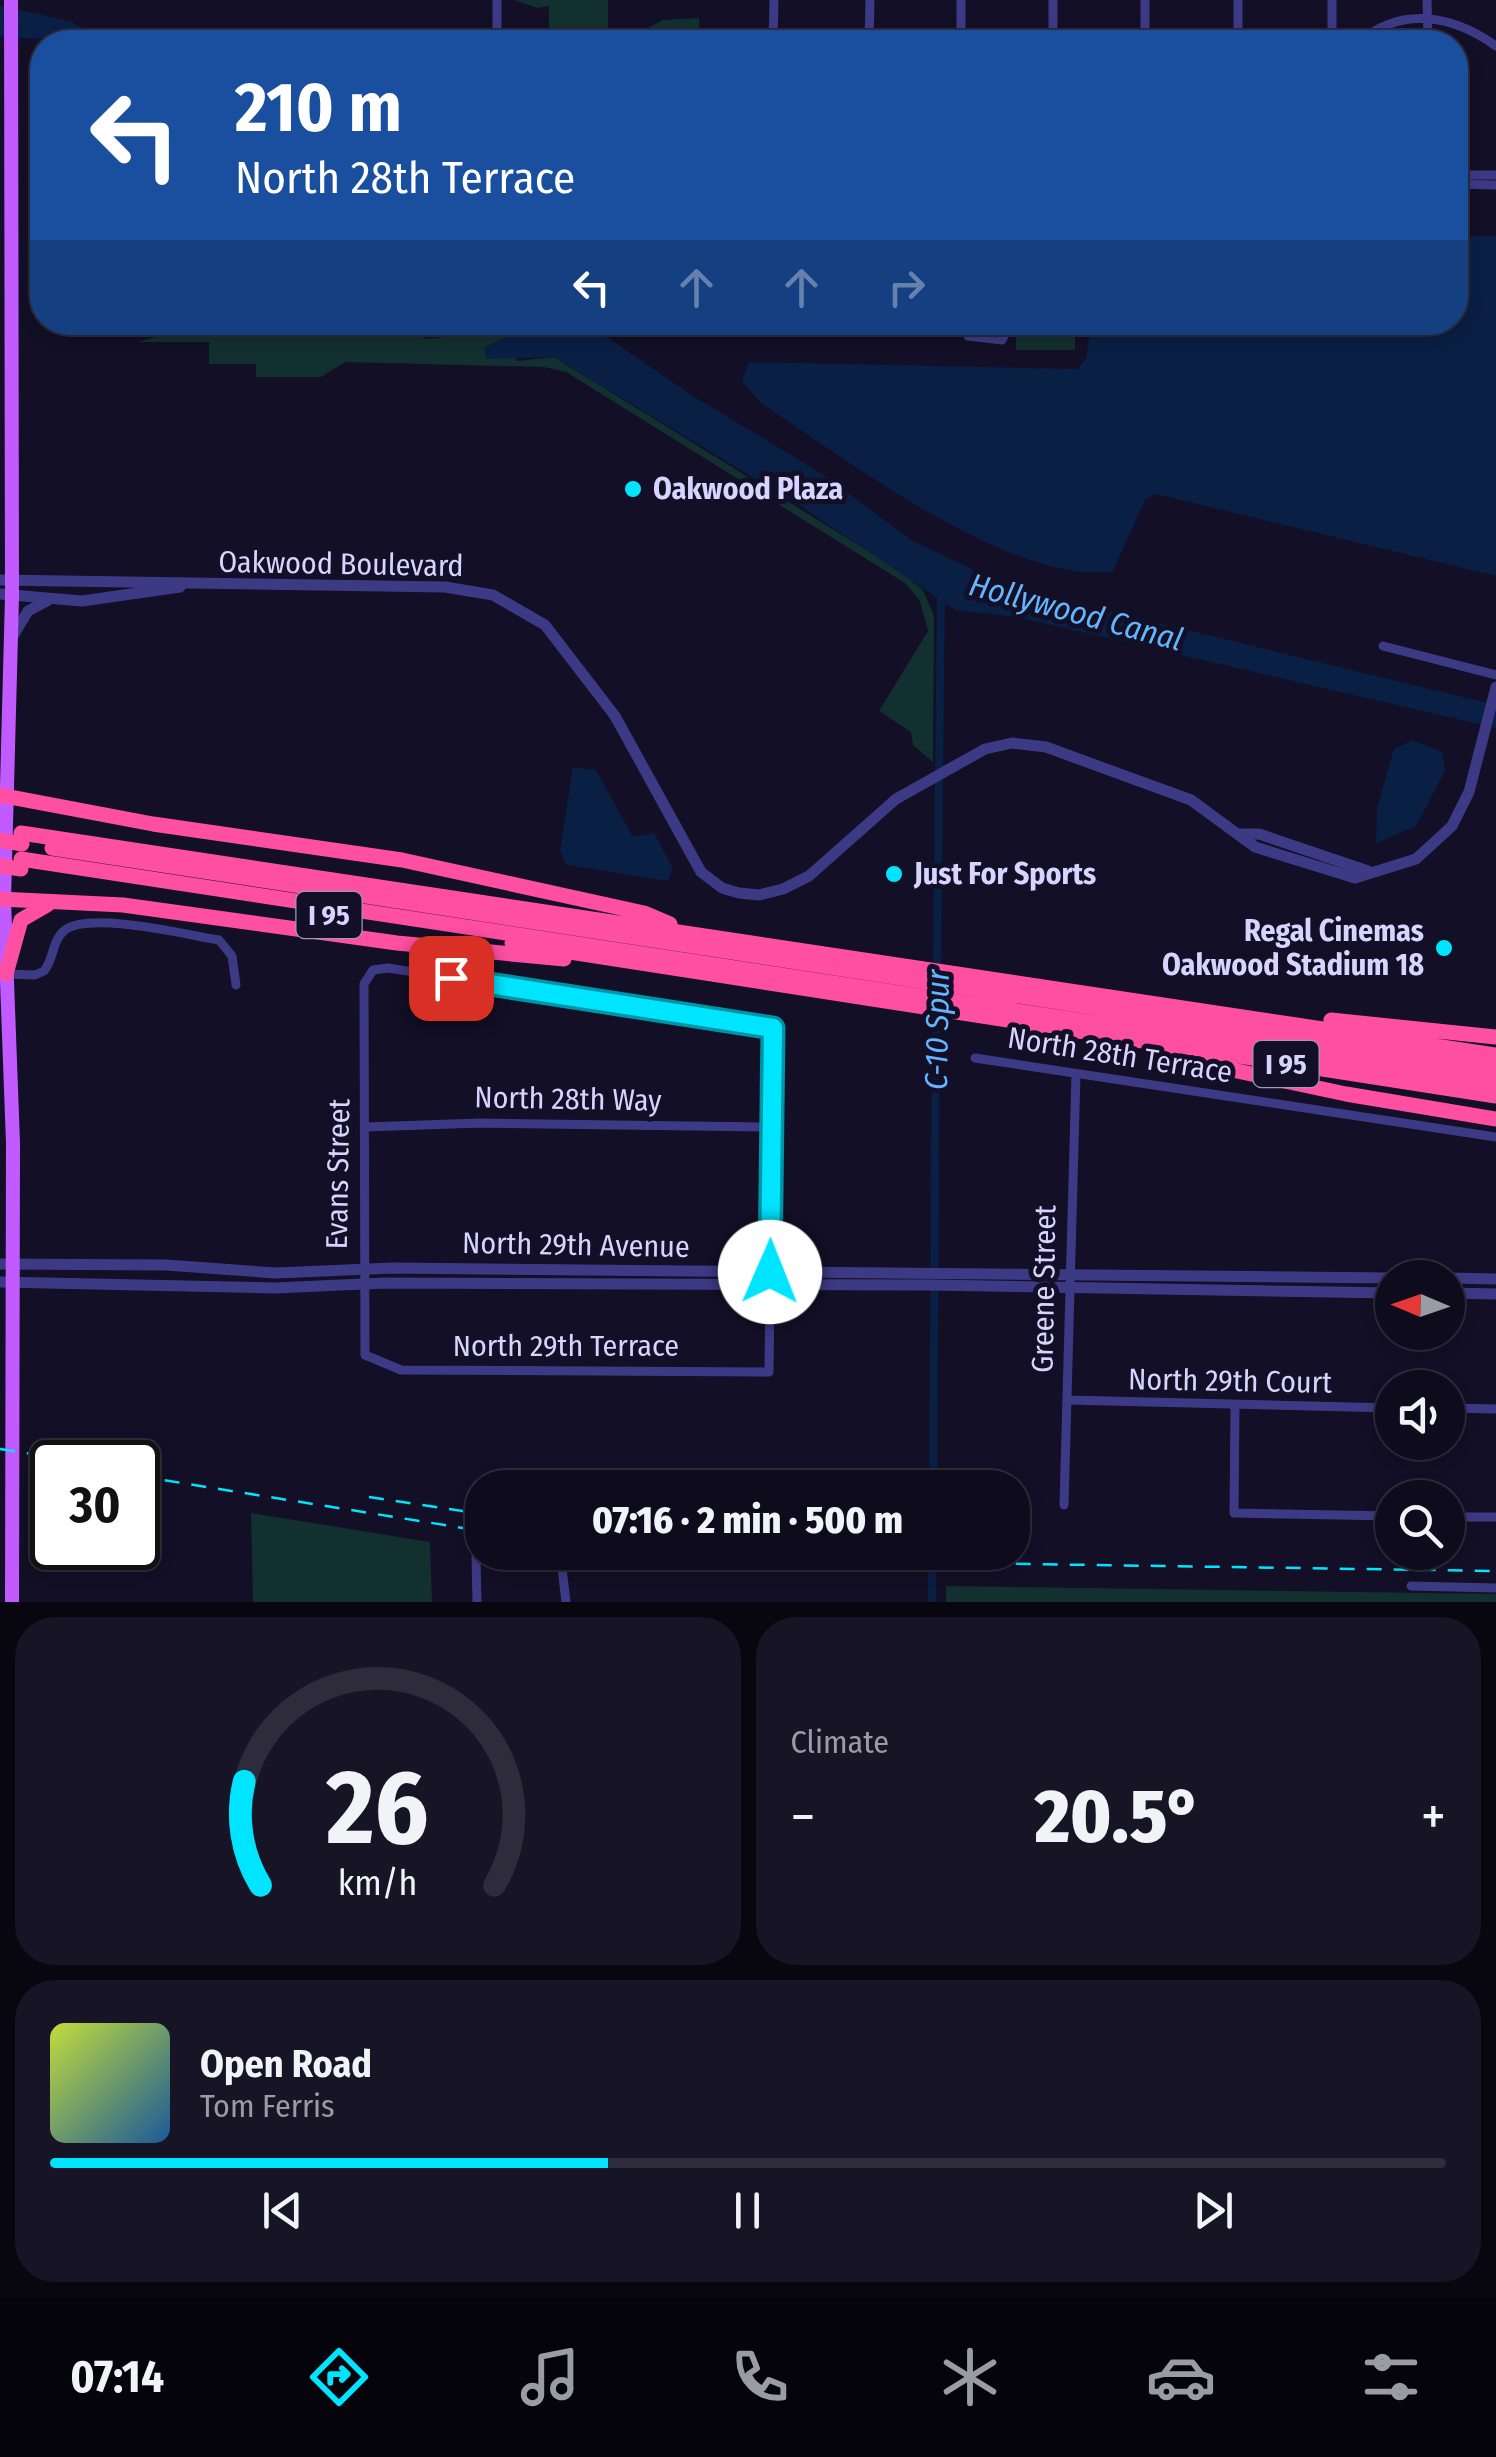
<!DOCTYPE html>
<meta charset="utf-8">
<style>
body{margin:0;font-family:"Fira Sans Condensed",sans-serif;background:#171425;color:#f1f3f6;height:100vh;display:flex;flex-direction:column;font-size:38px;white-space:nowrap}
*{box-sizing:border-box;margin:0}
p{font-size:32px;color:#9b9ba3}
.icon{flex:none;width:55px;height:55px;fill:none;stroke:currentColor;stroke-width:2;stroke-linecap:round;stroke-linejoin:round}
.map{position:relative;height:1602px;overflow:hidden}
.side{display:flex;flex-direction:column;gap:15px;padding:15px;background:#08060f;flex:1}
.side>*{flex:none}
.banner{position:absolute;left:30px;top:30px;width:1438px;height:305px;border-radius:40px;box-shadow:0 5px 15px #0003,0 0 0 2px #2e2b3b;background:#1a4fa0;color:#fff;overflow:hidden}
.needle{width:65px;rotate:272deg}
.controls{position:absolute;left:1375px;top:1260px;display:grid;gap:20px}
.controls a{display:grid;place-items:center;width:90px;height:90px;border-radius:50%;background:#0e0b1c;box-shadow:0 5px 15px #0003,0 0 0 2px #2e2b3b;font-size:50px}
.speed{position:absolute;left:30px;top:1440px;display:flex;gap:20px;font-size:50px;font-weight:700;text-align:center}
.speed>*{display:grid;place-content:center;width:130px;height:130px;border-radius:50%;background:#0e0b1c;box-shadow:0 5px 15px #0003,0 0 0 2px #2e2b3b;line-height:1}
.speed .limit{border:5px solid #111;border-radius:15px;background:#fff;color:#111}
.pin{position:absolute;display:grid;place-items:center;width:85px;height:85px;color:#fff;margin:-42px;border-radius:20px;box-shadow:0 5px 15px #0006}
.me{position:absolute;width:110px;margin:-55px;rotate:1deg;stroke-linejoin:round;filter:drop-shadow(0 0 8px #0008)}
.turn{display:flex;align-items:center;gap:35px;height:210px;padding:0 40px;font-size:45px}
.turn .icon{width:130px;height:130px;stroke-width:2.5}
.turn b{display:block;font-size:70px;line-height:85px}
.lanes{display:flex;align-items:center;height:95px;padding:0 40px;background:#0003;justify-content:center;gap:50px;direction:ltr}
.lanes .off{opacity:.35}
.big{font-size:75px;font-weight:800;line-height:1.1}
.side .widget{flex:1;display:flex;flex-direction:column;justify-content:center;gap:15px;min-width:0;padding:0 35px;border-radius:40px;background:#171425}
.side .dial{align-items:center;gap:0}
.dial svg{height:260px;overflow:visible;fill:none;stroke:#2e2b3b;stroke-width:7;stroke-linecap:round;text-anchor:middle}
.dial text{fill:#f1f3f6;stroke:none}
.song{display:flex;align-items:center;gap:30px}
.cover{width:120px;height:120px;border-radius:15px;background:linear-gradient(135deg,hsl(70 70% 55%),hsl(210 70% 35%))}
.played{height:10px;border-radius:5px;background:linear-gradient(90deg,#00e5ff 40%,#2e2b3b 40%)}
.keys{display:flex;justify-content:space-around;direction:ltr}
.heat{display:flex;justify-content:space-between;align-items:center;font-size:55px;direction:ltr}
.side .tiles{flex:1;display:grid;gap:15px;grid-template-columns:1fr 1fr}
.widget:last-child{grid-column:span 2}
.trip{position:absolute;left:465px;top:1470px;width:565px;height:100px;border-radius:40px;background:#0e0b1c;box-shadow:0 5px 15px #0003,0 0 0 2px #2e2b3b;font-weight:800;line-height:100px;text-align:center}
.tab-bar{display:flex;height:160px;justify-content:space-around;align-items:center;background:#06040b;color:#9b9ba3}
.tab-bar .icon{width:70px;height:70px}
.tab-bar .current{color:#00e5ff}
.tab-bar b{font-size:45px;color:#f1f3f6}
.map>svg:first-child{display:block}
</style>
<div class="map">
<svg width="1496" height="1602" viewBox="0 0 1496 1602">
<rect width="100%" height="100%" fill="#130f26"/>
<path fill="#12302f" d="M514 0H608V34L549 32V6L538 8Z
M699 18 700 42H637L640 32 663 20Z
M265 322 361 323 429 339 443 337 451 323H491L508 336 501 343 518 361 554 357 894 567 923 590 934 616 933 762 913 745 911 732 879 711 928 631 920 601 905 583 566 372 544 367 345 362 321 377H256V364H209V342H139L185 328Z
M1016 323H1075V350H1016Z
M251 1513 430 1542 432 1602H253Z
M946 1586 1496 1594V1602H946Z"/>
<path fill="#0a1f44" d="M0 6 70 21 109 42 0 37Z
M1455 236H1496V576L1156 494 1145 500 1113 571C1013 587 845 458 762 404L742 382 749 362 1077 369 1086 359 1091 323 1455 322Z
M491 323H586L693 396 819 472 913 541 1010 587 1496 705V728L1017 617 955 610 805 509 554 357 487 359 484 348 507 336Z
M1412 740 1442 752 1445 771 1416 826 1376 843 1377 808 1394 749Z
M573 767 596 770 633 837 654 833 673 868 668 881 566 865 560 850Z"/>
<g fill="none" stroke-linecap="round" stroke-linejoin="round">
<path stroke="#0a1f44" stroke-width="8" d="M937 973 941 592
M933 1488 936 1007
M932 1602V1552"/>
<path stroke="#3d3a85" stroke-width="9" d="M1427 0 1428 42
M497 42V0
M773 42 774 0
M869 42 870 0
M961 42V0
M1053 42V0
M1145 42V0
M1238 42V0
M1332 42V0
M1360 42C1402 5 1454 16 1496 46
M1455 175H1496
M1455 184 1496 185
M963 322 968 336 1002 340 1011 322
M1383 646 1496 675
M388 968 773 1028 769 1372 401 1370 365 1355 364 984 373 970Z
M6 974 35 975 44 971C54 959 52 940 65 930 90 911 188 935 219 940L232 956 236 985
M975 1058 1496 1137
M365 1127 480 1123 772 1127
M1067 1400 1392 1408
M1235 1406 1234 1513 1392 1516
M1448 1408 1496 1409
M1064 1505 1076 1074
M1448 1517H1496
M476 1557 477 1602
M562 1568 566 1602
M1411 1586 1496 1588"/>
<path stroke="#3d3a85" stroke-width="11" d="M0 580 445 587 493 595 545 625 615 716 701 872 722 888 739 893 759 895 783 889 809 876 896 799 985 749 1012 743 1046 747 1191 800 1255 847 1355 878 1416 859 1452 826 1469 792 1496 687
M0 594 82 601 180 587
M13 636 28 611 47 601
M1242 834H1259L1368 871
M0 1264 166 1265 276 1273 393 1268 1392 1278
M1448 1278 1496 1279
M0 1282 275 1288 385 1283 928 1285 1392 1293
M1448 1293 1496 1294"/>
<path stroke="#c25bff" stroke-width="14" d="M11 0 12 597 4 900 13 1143 12 1602"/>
<path stroke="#ff4fa3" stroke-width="15" d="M0 795 153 824 402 860 644 913 670 924
M21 833 1496 1055
M52 848 1496 1069
M21 859 1496 1084
M0 899 123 905 397 943 564 959
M512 943 1496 1096
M6 974 21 920 47 905
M1331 1020 1496 1037
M1157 1054 1346 1094 1496 1119"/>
<path stroke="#00e5ff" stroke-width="2.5" stroke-dasharray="15 12" stroke-linecap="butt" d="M0 1449 84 1462
M138 1476 482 1531
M369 1497 482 1514
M638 1552 760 1560 1496 1571"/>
<path stroke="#ff4fa3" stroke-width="15" d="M0 840 22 844
M0 866 21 869"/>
</g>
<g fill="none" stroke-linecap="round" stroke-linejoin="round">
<defs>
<path id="route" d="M451 978 773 1028 770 1272"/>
</defs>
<use href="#route" stroke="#0095a6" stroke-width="25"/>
<use href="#route" stroke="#00e5ff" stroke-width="18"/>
</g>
<g fill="#00e5ff" stroke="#130f26" stroke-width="4">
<circle cx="633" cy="489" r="10"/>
<circle cx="894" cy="874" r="10"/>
<circle cx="1444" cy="948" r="10"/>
</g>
<g text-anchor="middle" stroke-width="10" stroke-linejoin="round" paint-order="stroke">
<g fill="#130f26" stroke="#9e99be" stroke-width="2.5">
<rect x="296.5" y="892" width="65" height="46" rx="8"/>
<rect x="1253.5" y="1041" width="65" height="46" rx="8"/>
</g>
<g font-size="28" font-weight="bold" fill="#d9d4ff">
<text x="329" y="925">I 95</text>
<text x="1286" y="1074">I 95</text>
</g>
<g font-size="30" font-weight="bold" fill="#d9d4ff" stroke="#130f26" text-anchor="start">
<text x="653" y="499">Oakwood Plaza</text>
<text x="914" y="884">Just For Sports</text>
<text x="1424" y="941" text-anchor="end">Regal Cinemas<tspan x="1424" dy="34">Oakwood Stadium 18</tspan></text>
</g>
<g font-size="30" fill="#d9d4ff" stroke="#130f26">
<text transform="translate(341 564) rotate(1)" y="10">Oakwood Boulevard</text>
<text transform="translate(1120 1055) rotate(9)" y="10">North 28th Terrace</text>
<text transform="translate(568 1099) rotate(1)" y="10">North 28th Way</text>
<text transform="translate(338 1174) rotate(-89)" y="10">Evans Street</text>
<text transform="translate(576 1245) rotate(1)" y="10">North 29th Avenue</text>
<text transform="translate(1044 1289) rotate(-89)" y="10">Greene Street</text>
<text x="566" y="1356">North 29th Terrace</text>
<text transform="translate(1230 1381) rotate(1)" y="10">North 29th Court</text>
</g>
<g font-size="32" font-style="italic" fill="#62b6ff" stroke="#130f26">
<text transform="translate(1076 612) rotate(15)" y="11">Hollywood Canal</text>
<text transform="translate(937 1030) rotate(-89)" y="11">C-10 Spur</text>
</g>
</g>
</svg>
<div class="controls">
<a><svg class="needle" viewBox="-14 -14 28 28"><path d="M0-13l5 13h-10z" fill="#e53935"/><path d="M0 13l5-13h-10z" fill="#9b9ba3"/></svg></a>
<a><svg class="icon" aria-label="sound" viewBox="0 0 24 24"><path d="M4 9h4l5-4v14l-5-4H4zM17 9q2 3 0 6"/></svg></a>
<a><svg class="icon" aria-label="search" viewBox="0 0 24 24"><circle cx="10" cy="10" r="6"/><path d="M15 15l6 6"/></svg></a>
</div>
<div class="speed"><div class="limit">30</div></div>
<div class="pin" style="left:451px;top:978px;background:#d93025"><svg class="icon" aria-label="arrive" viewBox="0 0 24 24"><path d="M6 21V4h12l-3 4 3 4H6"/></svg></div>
<svg class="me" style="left:770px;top:1272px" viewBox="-20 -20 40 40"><circle r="19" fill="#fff"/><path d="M0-13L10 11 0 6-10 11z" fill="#00e5ff"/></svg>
<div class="trip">07:16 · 2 min · 500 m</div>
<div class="banner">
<div class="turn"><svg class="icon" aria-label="left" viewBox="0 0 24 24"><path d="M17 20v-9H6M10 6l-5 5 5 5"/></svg><div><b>210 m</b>North 28th Terrace</div></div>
<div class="lanes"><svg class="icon" aria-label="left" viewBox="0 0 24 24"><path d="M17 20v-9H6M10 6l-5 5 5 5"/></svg><svg class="icon off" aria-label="ahead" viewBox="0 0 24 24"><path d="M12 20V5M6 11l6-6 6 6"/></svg><svg class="icon off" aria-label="ahead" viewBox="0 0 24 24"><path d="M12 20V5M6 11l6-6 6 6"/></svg><svg class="icon off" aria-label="right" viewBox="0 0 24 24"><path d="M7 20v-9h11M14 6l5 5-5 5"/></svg></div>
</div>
</div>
<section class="side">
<div class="tiles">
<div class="widget dial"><svg viewBox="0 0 100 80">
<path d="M14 69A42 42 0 1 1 86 69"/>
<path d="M14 69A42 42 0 0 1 9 37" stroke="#00e5ff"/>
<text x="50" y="56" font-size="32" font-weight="700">26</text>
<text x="50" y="72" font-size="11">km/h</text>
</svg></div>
<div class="widget"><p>Climate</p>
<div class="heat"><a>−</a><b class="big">20.5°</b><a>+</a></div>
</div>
<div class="widget">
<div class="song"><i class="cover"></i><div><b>Open Road</b><p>Tom Ferris</p></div></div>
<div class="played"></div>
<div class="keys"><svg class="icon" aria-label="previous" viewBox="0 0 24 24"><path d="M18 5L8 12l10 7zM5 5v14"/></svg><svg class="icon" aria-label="pause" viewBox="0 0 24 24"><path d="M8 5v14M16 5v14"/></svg><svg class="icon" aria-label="next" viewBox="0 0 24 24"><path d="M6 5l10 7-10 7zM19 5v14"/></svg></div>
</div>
</div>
</section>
<nav class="tab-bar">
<b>07:14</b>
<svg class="icon current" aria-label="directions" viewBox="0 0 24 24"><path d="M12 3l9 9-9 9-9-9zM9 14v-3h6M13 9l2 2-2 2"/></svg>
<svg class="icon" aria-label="music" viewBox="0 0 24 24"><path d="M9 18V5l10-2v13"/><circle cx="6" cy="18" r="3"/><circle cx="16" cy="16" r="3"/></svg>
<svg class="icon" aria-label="phone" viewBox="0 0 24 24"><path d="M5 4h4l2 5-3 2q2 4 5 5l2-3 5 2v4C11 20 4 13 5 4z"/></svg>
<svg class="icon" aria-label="climate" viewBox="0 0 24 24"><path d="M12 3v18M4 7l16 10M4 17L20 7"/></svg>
<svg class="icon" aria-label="car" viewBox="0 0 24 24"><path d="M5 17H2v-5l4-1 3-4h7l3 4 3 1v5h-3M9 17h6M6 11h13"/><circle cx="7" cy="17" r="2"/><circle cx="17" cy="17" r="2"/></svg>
<svg class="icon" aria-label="filters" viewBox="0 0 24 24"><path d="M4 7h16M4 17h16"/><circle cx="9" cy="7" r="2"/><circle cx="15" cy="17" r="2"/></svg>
</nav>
